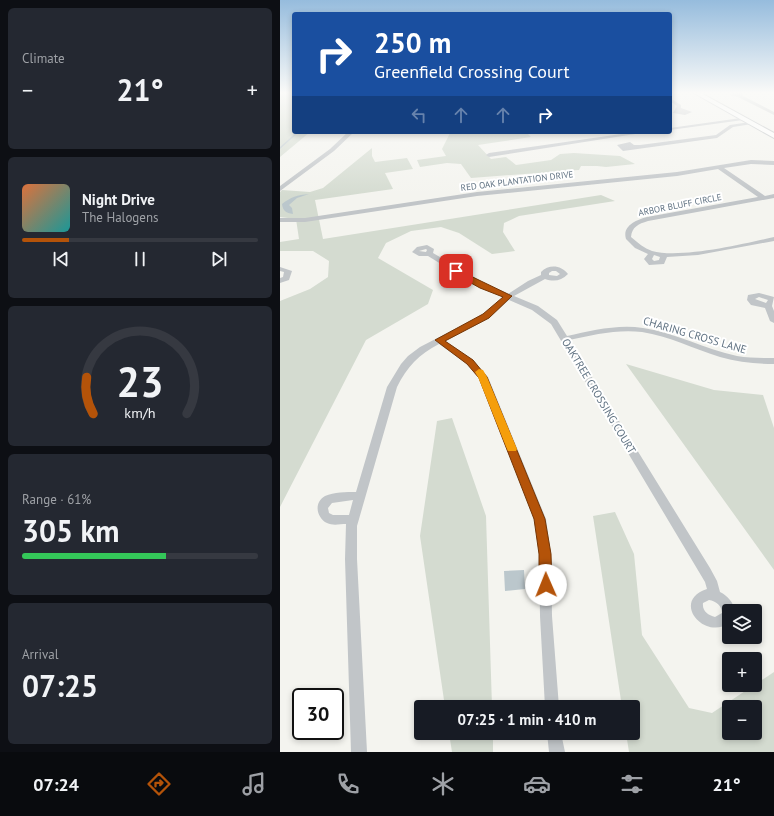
<!DOCTYPE html>
<meta charset="utf-8">
<style>
body{margin:0;font-family:"PT Sans",sans-serif;background:#242831;color:#f1f3f6;height:100vh;display:flex;flex-direction:column;font-size:15px;white-space:nowrap}
*{box-sizing:border-box;margin:0}
p{font-size:13px;color:#9ea1a6}
.icon{flex:none;width:22px;height:22px;fill:none;stroke:currentColor;stroke-width:2;stroke-linecap:round;stroke-linejoin:round}
.map{position:relative;flex:1;overflow:hidden}
.panel{display:flex;flex-direction:column;gap:8px;padding:8px;background:#0d0f14;width:280px}
.panel>*{flex:none}
.top-card{position:absolute;left:12px;top:12px;width:380px;height:122px;border-radius:4px;box-shadow:0 2px 6px #0003;background:#1a4fa0;color:#fff;overflow:hidden}
.tools{position:absolute;left:442px;top:604px;display:grid;gap:8px}
.tools a{display:grid;place-items:center;width:40px;height:40px;border-radius:4px;background:#171b24;box-shadow:0 2px 6px #0003;font-size:20px}
.speed{position:absolute;left:12px;top:688px;display:flex;gap:8px;font-size:20px;font-weight:700;text-align:center}
.speed>*{display:grid;place-content:center;width:52px;height:52px;border-radius:50%;background:#171b24;box-shadow:0 2px 6px #0003;line-height:1}
.speed .limit{border:2px solid #111;border-radius:6px;background:#fff;color:#111}
.pin{position:absolute;display:grid;place-items:center;width:34px;height:34px;color:#fff;margin:-17px;border-radius:8px;box-shadow:0 2px 6px #0006}
.me{position:absolute;width:44px;margin:-22px;rotate:359deg;stroke-linejoin:round;filter:drop-shadow(0 0 3px #0008)}
.turn{display:flex;align-items:center;gap:14px;height:84px;padding:0 16px;font-size:18px}
.turn .icon{width:52px;height:52px;stroke-width:2.5}
.turn b{display:block;font-size:28px;line-height:34px}
.lanes{display:flex;align-items:center;height:38px;padding:0 16px;background:#0003;justify-content:center;gap:20px;direction:ltr}
.lanes .off{opacity:.35}
.big{font-size:30px;font-weight:600;line-height:1.1}
.panel .tile{flex:1;display:flex;flex-direction:column;justify-content:center;gap:6px;min-width:0;padding:0 14px;border-radius:6px;background:#242831}
.panel .dial{align-items:center;gap:0}
.dial svg{height:104px;overflow:visible;fill:none;stroke:#363941;stroke-width:7;stroke-linecap:round;text-anchor:middle}
.dial text{fill:#f1f3f6;stroke:none}
.song{display:flex;align-items:center;gap:12px}
.cover{width:48px;height:48px;border-radius:6px;background:linear-gradient(135deg,hsl(20 70% 55%),hsl(180 70% 35%))}
.played{height:4px;border-radius:2px;background:linear-gradient(90deg,#b45309 20%,#363941 20%)}
.keys{display:flex;justify-content:space-around;direction:ltr}
.heat{display:flex;justify-content:space-between;align-items:center;font-size:22px;direction:ltr}
.charge{height:6px;border-radius:3px;background:linear-gradient(90deg,#34c759 61%,#363941 0)}
.trip{position:absolute;left:134px;top:700px;width:226px;height:40px;border-radius:4px;background:#171b24;box-shadow:0 2px 6px #0003;font-weight:600;line-height:40px;text-align:center}
.tab-bar{display:flex;height:64px;justify-content:space-around;align-items:center;background:#090b0e;color:#9ea1a6}
.tab-bar .icon{width:28px;height:28px}
.tab-bar .current{color:#b45309}
.tab-bar b{font-size:18px;color:#f1f3f6}
main{display:flex;flex:1;min-height:0}
.map>svg:first-child{display:block}
</style>
<main>
<section class="panel">
<div class="tile"><p>Climate</p>
<div class="heat"><a>−</a><b class="big">21°</b><a>+</a></div>
</div>
<div class="tile">
<div class="song"><i class="cover"></i><div><b>Night Drive</b><p>The Halogens</p></div></div>
<div class="played"></div>
<div class="keys"><svg class="icon" aria-label="previous" viewBox="0 0 24 24"><path d="M18 5L8 12l10 7zM5 5v14"/></svg><svg class="icon" aria-label="pause" viewBox="0 0 24 24"><path d="M8 5v14M16 5v14"/></svg><svg class="icon" aria-label="next" viewBox="0 0 24 24"><path d="M6 5l10 7-10 7zM19 5v14"/></svg></div>
</div>
<div class="tile dial"><svg viewBox="0 0 100 80">
<path d="M14 69A42 42 0 1 1 86 69"/>
<path d="M14 69A42 42 0 0 1 9 41" stroke="#b45309"/>
<text x="50" y="56" font-size="32" font-weight="700">23</text>
<text x="50" y="72" font-size="11">km/h</text>
</svg></div>
<div class="tile"><p>Range · 61%</p><b class="big">305 km</b><div class="charge"></div></div>
<div class="tile"><p>Arrival</p><b class="big">07:25</b></div>
</section>
<div class="map">
<svg width="494" height="752" viewBox="0 0 494 752">
<rect width="100%" height="100%" fill="#f4f4ef"/>
<path fill="#d4dbd0" fill-rule="evenodd" d="M0 92H14V132H30L0 157Z
M173 132H246L251 137 198 145 211 159 226 157 236 165 271 160 280 154 294 153 340 156 355 164 326 167 317 166H301L299 170 191 178 181 164 167 163 140 167 137 160 166 156 162 149 170 133Z
M92 148V156L95 162 127 158 133 169 105 173 113 189 35 200 43 239 321 195 335 201 239 216 224 223 223 232 235 251 212 254 179 233 161 227 131 231 106 243 98 258 153 290 148 304 86 340 0 507V301L30 289 48 277 49 261 33 251H0V242L19 239 16 219 0 217V192L2 190 30 192 43 188Z
M346 364 434 390 483 395 494 428V570Z
M172 418 206 516 212 707H165L140 536 157 421Z
M335 512 354 554 362 635 409 708 432 713 494 672V752H349L346 733H353V707H342L313 516ZM449 707H475V733H449Z
M169 733H213V752H172Z"/>
<path fill="#bbc7cc" d="M29 194 17 198 9 205 12 208 13 214C6 213 3 211 2 204 11 197 17 195 29 194Z
M244 570 245 589 225 591 224 571Z"/>
<g fill="none" stroke-linecap="round" stroke-linejoin="round">
<path stroke="#bbc7cc" stroke-width="1.5" d="M0 148 18 132"/>
<defs>
<path id="primary" d="M412 92H419L494 133V138Z"/>
</defs>
<use href="#primary" stroke="#b4b8bc" stroke-width="2"/>
<path fill="#c1c5c8" fill-rule="evenodd" d="M453 93H463V96L494 112V115L458 97 451 95Z
M390 98 401 105V108L412 112 405 115 393 113 397 106 390 101Z
M461 118 463 119V120L390 130V128Z
M470 122H472V124L453 127 437 138 343 151 337 145 350 142 354 145H360L436 135 450 125Z
M68 132H74L54 151 0 191V186L50 149Z
M355 132H368L209 157 206 155 209 153Z
M471 160 494 161V165L471 164 444 168 485 196 494 194V198L368 221C358 224 352 227 351 237 358 243 364 248 372 251 400 259 464 244 494 237V241L418 255 387 257 384 264 369 265 364 259 368 254 355 248 346 239C342 226 356 220 367 217L478 197 438 169 397 176 197 196 25 222H0V218H25L197 192 397 172ZM374 255 380 257 379 260 374 261 372 259Z
M147 245 154 249 153 253 206 284 228 294 248 281 261 275V272C269 264 281 265 288 274 281 281 274 282 265 279L234 296 258 306 277 320 287 336C311 331 337 324 363 328 396 333 425 349 457 356 469 358 482 358 494 358V364C475 364 458 362 440 357 414 349 389 336 362 332 337 329 313 335 289 340L430 568 437 581 440 592C448 596 453 602 455 611H449V623C425 641 390 601 427 589L425 582 271 324 252 310 229 300 208 319 165 341 193 360 208 377 266 519 271 554 272 616 279 707H265L260 616 259 554 254 519 199 378 187 364 159 344C139 354 127 367 117 387L77 526V559L87 752H71L65 559 66 524C60 524 53 526 47 523 37 518 33 503 45 496 54 492 66 492 76 492L107 387 121 364 128 356 140 347 202 315 223 297 200 288 148 256H139L132 252 137 247ZM146 249 147 250 146 252 139 251ZM272 271H276L280 274 277 276 269 275V273ZM73 500 69 515H53L49 513 48 508 52 503ZM429 600C436 601 442 606 442 613L435 617C428 615 422 611 423 603Z
M0 267 12 271 9 280 0 283V278L3 277 4 272 0 271Z
M479 293 494 297 492 306 494 311V323L490 321 485 308 471 305 467 300 468 295ZM479 297 488 300 486 303 475 299Z
M267 733H281L285 752H269Z"/>
<use href="#primary" fill="#fff" fill-rule="evenodd"/>
</g>
<linearGradient id="sky" x2="0" y2="1"><stop stop-color="#96bcdd"/><stop offset="0.47" stop-color="#fafaf8"/><stop offset="1" stop-color="#fafaf8" stop-opacity="0"/></linearGradient>
<rect width="494" height="197" fill="url(#sky)"/>
<path fill="#b45309" stroke="#753606" d="M176 269 232 296 209 318 165 341 193 360 207 377 265 519 271 554 272 585 270 589 266 591 261 589 259 585V554L254 519 199 378 187 364 155 340 203 314 223 297 200 288 173 273V270Z"/>
<path fill="#f59e0b" d="M199 369 203 370 207 377 237 449 236 451H228L227 449 198 377 195 372Z"/>
<g text-anchor="middle" stroke-width="4" stroke-linejoin="round" paint-order="stroke">
<g font-size="9" fill="#617383" stroke="#fff">
<text transform="translate(237 181) rotate(-7)" y="3">RED OAK PLANTATION DRIVE</text>
<text transform="translate(400 205) rotate(-11)" y="3">ARBOR BLUFF CIRCLE</text>
</g>
<g font-size="11" fill="#617383" stroke="#fff">
<text transform="translate(415 335) rotate(16)" y="4">CHARING CROSS LANE</text>
<text transform="translate(319 396) rotate(59)" y="4">OAKTREE CROSSING COURT</text>
</g>
</g>
</svg>
<div class="tools">
<a><svg class="icon" aria-label="layers" viewBox="0 0 24 24"><path d="M12 4l9 5-9 5-9-5zM3 14l9 5 9-5"/></svg></a>
<a>+</a>
<a>−</a>
</div>
<div class="speed"><div class="limit">30</div></div>
<div class="pin" style="left:176px;top:271px;background:#d93025"><svg class="icon" aria-label="arrive" viewBox="0 0 24 24"><path d="M6 21V4h12l-3 4 3 4H6"/></svg></div>
<svg class="me" style="left:266px;top:585px" viewBox="-20 -20 40 40"><circle r="19" fill="#fff"/><path d="M0-13L10 11 0 6-10 11z" fill="#b45309"/></svg>
<div class="trip">07:25 · 1 min · 410 m</div>
<div class="top-card">
<div class="turn"><svg class="icon" aria-label="right" viewBox="0 0 24 24"><path d="M7 20v-9h11M14 6l5 5-5 5"/></svg><div><b>250 m</b>Greenfield Crossing Court</div></div>
<div class="lanes"><svg class="icon off" aria-label="left" viewBox="0 0 24 24"><path d="M17 20v-9H6M10 6l-5 5 5 5"/></svg><svg class="icon off" aria-label="ahead" viewBox="0 0 24 24"><path d="M12 20V5M6 11l6-6 6 6"/></svg><svg class="icon off" aria-label="ahead" viewBox="0 0 24 24"><path d="M12 20V5M6 11l6-6 6 6"/></svg><svg class="icon" aria-label="right" viewBox="0 0 24 24"><path d="M7 20v-9h11M14 6l5 5-5 5"/></svg></div>
</div>
</div>
</main>
<nav class="tab-bar">
<b>07:24</b>
<svg class="icon current" aria-label="directions" viewBox="0 0 24 24"><path d="M12 3l9 9-9 9-9-9zM9 14v-3h6M13 9l2 2-2 2"/></svg>
<svg class="icon" aria-label="music" viewBox="0 0 24 24"><path d="M9 18V5l10-2v13"/><circle cx="6" cy="18" r="3"/><circle cx="16" cy="16" r="3"/></svg>
<svg class="icon" aria-label="phone" viewBox="0 0 24 24"><path d="M5 4h4l2 5-3 2q2 4 5 5l2-3 5 2v4C11 20 4 13 5 4z"/></svg>
<svg class="icon" aria-label="climate" viewBox="0 0 24 24"><path d="M12 3v18M4 7l16 10M4 17L20 7"/></svg>
<svg class="icon" aria-label="car" viewBox="0 0 24 24"><path d="M5 17H2v-5l4-1 3-4h7l3 4 3 1v5h-3M9 17h6M6 11h13"/><circle cx="7" cy="17" r="2"/><circle cx="17" cy="17" r="2"/></svg>
<svg class="icon" aria-label="filters" viewBox="0 0 24 24"><path d="M4 7h16M4 17h16"/><circle cx="9" cy="7" r="2"/><circle cx="15" cy="17" r="2"/></svg>
<b>21°</b>
</nav>
